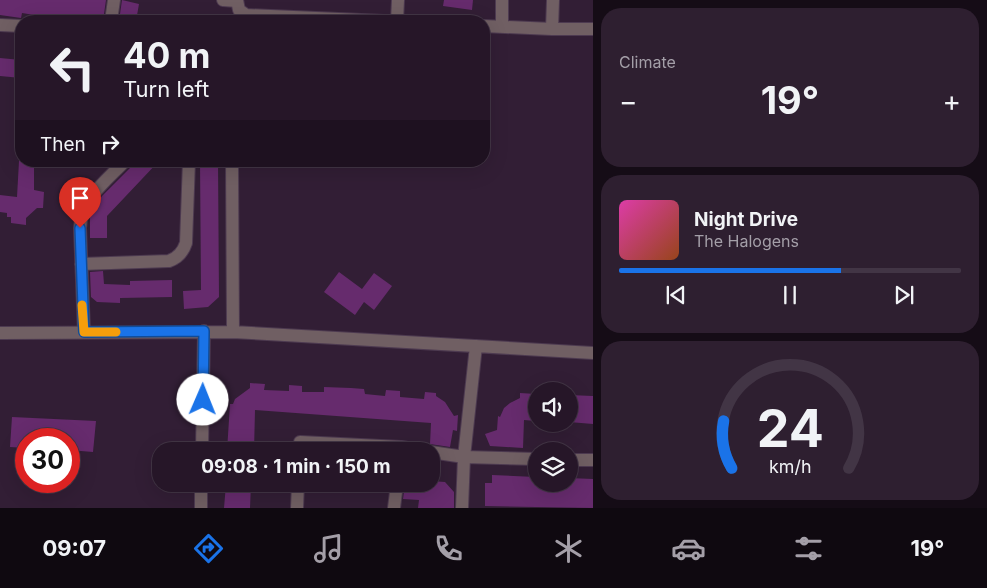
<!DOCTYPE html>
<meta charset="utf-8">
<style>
body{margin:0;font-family:Inter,sans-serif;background:#2e1f30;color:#f1f3f6;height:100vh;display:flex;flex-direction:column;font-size:19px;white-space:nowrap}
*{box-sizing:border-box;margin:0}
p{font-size:16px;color:#a49fa8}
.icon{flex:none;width:28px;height:28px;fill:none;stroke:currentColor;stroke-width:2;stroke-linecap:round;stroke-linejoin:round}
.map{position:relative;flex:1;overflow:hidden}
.panel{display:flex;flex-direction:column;gap:8px;padding:8px;background:#150c16;width:394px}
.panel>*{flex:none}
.guide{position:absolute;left:15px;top:15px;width:475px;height:152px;border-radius:20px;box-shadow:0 5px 20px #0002,0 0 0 1px #423545;background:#261628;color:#f1f3f6;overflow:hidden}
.buttons{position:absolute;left:528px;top:382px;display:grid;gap:10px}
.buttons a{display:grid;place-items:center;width:50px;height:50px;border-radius:50%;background:#261628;box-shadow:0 5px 20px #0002,0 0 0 1px #423545;font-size:25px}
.speed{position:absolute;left:15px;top:428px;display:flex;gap:10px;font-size:25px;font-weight:700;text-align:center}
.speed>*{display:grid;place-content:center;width:65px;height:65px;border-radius:50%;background:#261628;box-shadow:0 5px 20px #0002,0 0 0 1px #423545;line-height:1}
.speed .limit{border:8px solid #d22;background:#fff;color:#111}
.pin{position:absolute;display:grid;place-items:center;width:42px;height:42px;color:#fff;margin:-51px -21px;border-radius:50% 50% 50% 0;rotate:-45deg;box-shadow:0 0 5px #0007}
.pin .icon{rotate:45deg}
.me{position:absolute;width:55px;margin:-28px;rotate:1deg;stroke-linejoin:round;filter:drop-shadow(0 0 4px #0008)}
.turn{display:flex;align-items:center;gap:18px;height:105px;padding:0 25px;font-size:22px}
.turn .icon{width:65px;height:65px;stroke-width:2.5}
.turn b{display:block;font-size:35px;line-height:42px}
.then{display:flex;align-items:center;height:48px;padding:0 25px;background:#0003;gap:10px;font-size:19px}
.big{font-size:38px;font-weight:700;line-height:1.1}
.panel .tile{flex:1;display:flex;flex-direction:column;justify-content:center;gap:8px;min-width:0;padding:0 18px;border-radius:20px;background:#2e1f30}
.panel .dial{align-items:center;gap:0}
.dial svg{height:130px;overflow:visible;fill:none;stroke:#423545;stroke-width:7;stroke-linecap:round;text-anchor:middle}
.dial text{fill:#f1f3f6;stroke:none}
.song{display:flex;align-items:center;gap:15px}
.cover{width:60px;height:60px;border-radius:8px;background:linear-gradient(135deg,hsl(320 70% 55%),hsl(20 70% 35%))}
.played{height:5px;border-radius:2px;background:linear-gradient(90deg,#1a73e8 65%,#423545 65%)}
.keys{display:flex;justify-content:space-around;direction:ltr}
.heat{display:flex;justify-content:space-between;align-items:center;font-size:28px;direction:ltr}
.trip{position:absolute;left:152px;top:442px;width:288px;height:50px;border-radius:20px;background:#261628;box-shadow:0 5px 20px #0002,0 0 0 1px #423545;font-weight:700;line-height:50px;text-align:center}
.dock{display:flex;height:80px;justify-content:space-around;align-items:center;background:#0f0910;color:#a49fa8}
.dock .icon{width:35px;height:35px}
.dock .selected{color:#1a73e8}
.dock b{font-size:22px;color:#f1f3f6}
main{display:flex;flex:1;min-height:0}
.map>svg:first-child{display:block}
</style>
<main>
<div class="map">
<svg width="594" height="508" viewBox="0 0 594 508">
<rect width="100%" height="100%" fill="#321e35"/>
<path fill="#662b6d" d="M0 0H106L103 21H71L22 13 21 18 0 15Z
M122 0 139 4 136 21H119Z
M444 0H473L472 10 443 6Z
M0 58 21 60V78L0 76Z
M19 161H34V190L44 192 43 208H37L26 218V225L11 223V217H7V213L0 212V195L17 197Z
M133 161H159L107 216V238H90V217L92 211 102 196 131 167Z
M200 161H218L219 297 208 307 184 309 183 291 201 290Z
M103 271 104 284 130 285V281L172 280V297L120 298V303L97 302 91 297 90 272Z
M339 272 362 289 374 273 392 286 374 310 364 302 355 315 324 292Z
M250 383 265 384 264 390 289 391V385L302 386V392H324V387L351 388 364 389 365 394 385 396 386 390 400 391V397L424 399 425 392 436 393V396L445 402 454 416 458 415 457 431 453 430 450 447 430 444 431 423 255 410 254 451H227L230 404H233L235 399 250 388Z
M520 393 536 394V421L524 420 523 448 490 446 485 434 497 430 498 416 500 417 504 408 510 403 520 398Z
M569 395 594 396V424L569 422Z
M12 417 96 421 93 452 69 450V439H26V448L10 447Z
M492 475 536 477V484H569V478L594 479V508L485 506V483H492Z
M431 481 445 482 454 492V508H418L419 500 403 499 405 484H431Z
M226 484H251L250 508H224Z"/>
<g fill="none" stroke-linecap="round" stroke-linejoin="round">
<defs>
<path id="minor" d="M223 0 237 1
M237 0 239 10 246 15 384 21
M553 0 552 29H594
M111 21 114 0
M397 21 398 0
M0 25 21 26
M484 26 552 29
M502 27V0
M232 161 233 332
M81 264 169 261C178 258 183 252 186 243L189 161
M84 332 80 228C81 199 106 181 125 161
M0 333 233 332 594 353
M401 447 426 451
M202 451 204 331
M300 451V442L401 447 400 451
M431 452 464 457 536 459
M569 460H594
M201 508V484
M297 508 298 484
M394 508 397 484
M462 508 464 457 476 346"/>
</defs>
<use href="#minor" stroke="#4d3a50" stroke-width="14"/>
<use href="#minor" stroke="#705f63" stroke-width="12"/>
</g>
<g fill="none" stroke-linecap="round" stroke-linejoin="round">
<defs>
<path id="route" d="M80 228 84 332 204 331 203 400"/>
</defs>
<use href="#route" stroke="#114b97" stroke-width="12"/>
<use href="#route" stroke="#1a73e8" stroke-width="9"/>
<path stroke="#f59e0b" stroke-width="9" d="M82 305 84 332H116"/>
</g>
</svg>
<div class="buttons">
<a><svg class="icon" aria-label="sound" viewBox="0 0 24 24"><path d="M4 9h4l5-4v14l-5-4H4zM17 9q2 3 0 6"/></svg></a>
<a><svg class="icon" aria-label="layers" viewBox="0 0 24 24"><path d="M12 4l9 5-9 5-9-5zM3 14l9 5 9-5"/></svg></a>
</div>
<div class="speed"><div class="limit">30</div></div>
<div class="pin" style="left:80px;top:228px;background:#d93025"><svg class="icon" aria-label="arrive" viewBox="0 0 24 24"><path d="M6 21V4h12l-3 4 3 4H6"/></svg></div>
<svg class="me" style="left:203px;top:400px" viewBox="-20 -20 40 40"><circle r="19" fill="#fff"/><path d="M0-13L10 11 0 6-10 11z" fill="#1a73e8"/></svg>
<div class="trip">09:08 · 1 min · 150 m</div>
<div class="guide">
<div class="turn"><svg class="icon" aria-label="left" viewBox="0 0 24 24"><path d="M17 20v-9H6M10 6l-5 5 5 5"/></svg><div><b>40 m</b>Turn left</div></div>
<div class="then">Then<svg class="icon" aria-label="right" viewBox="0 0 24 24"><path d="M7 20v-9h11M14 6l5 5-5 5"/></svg></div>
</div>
</div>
<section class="panel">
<div class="tile"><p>Climate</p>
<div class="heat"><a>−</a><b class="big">19°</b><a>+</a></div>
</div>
<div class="tile">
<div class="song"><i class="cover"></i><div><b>Night Drive</b><p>The Halogens</p></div></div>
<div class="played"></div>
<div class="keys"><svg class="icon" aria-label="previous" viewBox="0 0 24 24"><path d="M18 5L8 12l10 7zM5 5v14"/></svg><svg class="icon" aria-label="pause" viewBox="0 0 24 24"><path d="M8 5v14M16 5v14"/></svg><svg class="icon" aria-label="next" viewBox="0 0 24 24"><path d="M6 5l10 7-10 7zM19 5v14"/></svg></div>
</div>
<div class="tile dial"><svg viewBox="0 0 100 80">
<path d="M14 69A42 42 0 1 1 86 69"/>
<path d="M14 69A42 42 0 0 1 9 40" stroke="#1a73e8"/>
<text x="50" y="56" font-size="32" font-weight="700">24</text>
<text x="50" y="72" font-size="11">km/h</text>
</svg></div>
</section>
</main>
<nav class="dock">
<b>09:07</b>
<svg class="icon selected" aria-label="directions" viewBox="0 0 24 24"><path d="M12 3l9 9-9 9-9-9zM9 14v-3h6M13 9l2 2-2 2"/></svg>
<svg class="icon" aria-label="music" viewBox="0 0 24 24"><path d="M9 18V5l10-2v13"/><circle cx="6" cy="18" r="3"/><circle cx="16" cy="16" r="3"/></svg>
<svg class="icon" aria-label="phone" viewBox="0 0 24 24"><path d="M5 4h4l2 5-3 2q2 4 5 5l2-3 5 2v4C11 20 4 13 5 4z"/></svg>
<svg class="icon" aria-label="climate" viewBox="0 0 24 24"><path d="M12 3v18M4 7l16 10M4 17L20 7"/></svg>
<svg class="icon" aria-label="car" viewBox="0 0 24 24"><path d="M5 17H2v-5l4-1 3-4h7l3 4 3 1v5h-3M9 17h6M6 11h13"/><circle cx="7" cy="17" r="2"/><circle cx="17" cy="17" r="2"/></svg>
<svg class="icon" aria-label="filters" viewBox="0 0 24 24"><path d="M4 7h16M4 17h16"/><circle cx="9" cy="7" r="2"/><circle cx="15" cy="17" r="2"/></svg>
<b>19°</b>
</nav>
